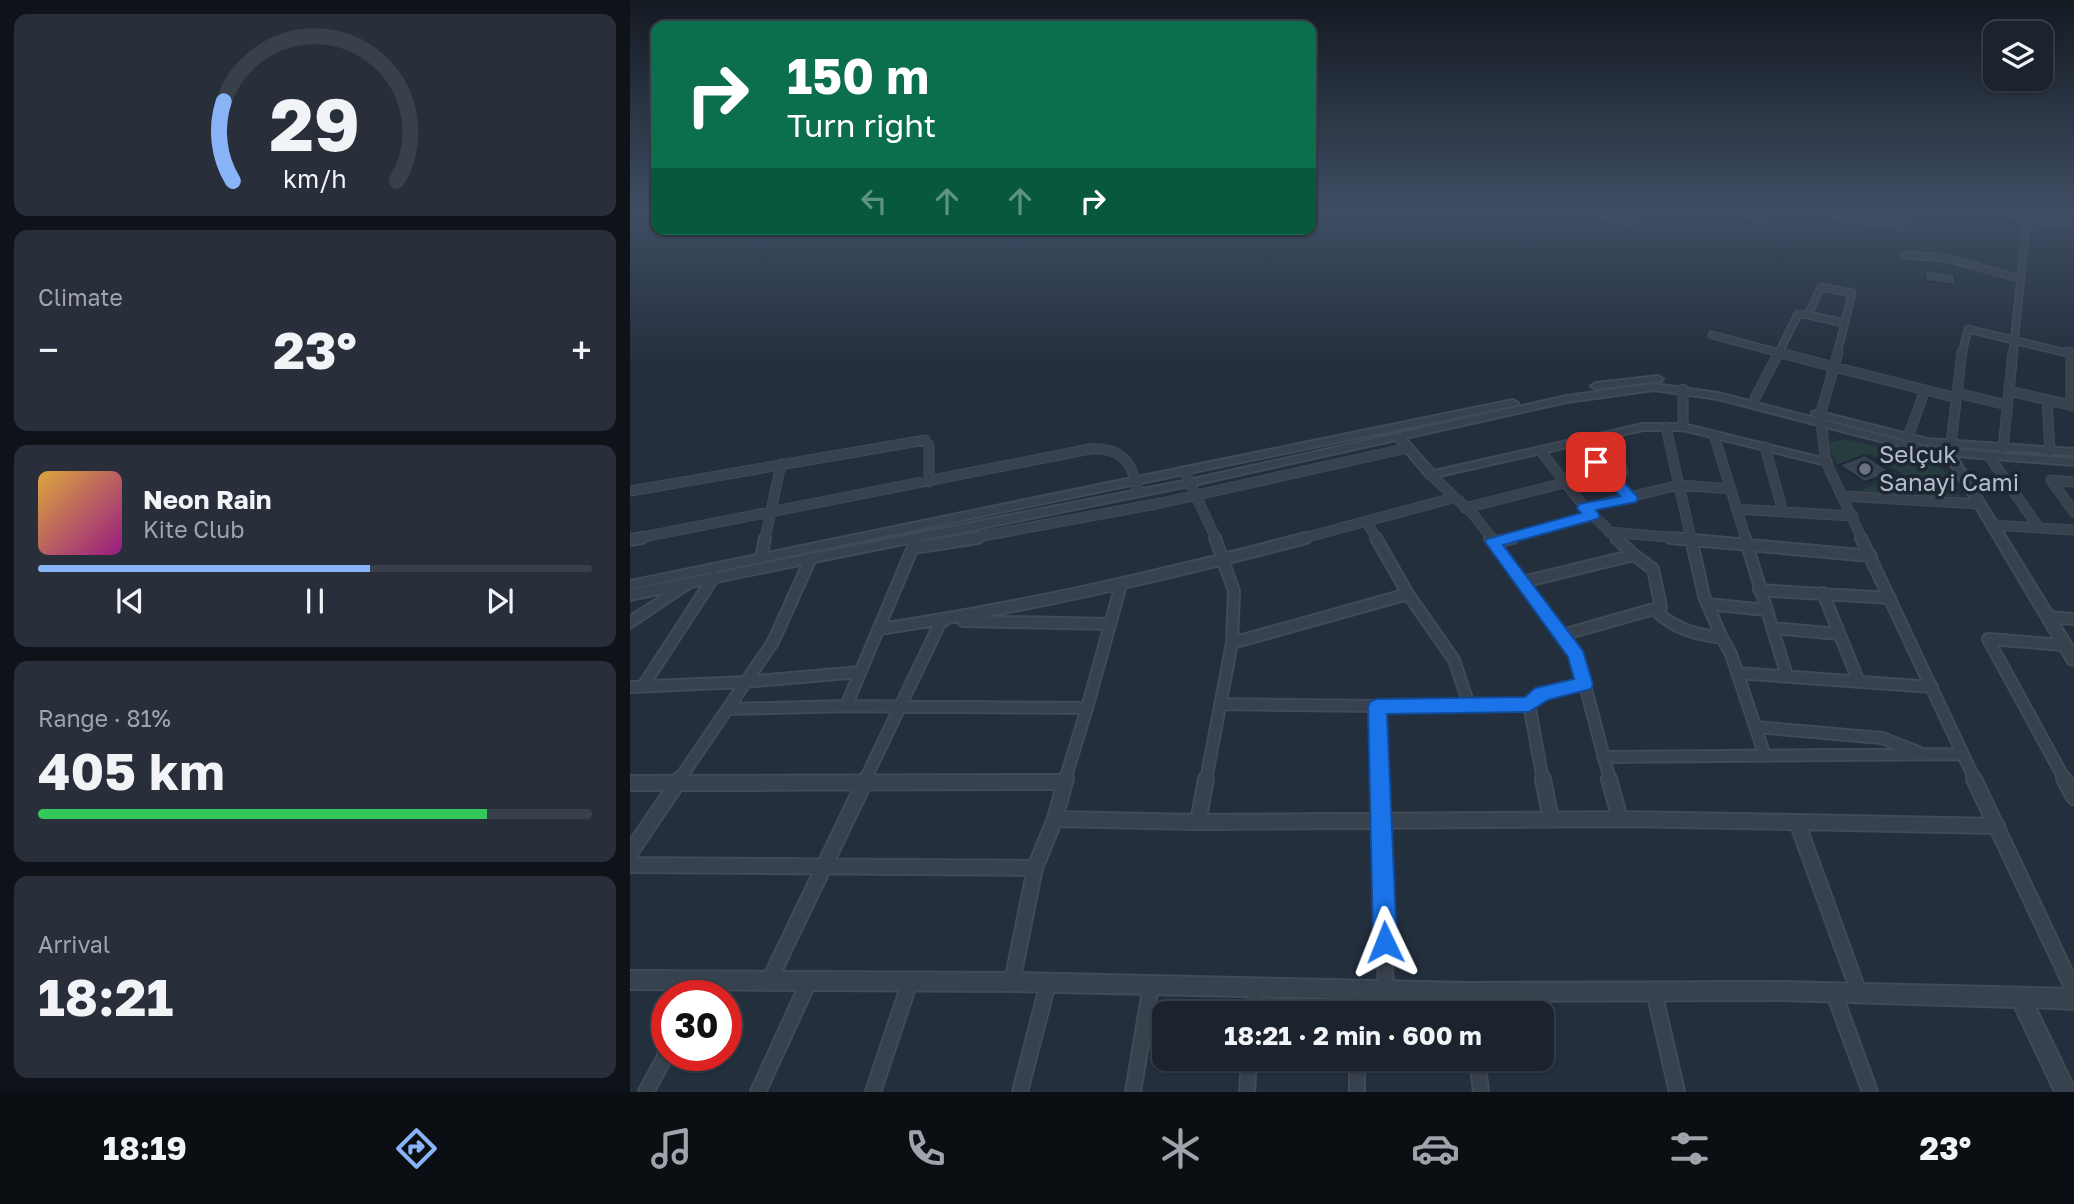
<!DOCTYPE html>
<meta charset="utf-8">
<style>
body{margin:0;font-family:"Golos Text",sans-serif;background:#282f3a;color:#f1f3f6;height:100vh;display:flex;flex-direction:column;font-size:26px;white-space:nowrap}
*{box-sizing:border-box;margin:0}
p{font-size:23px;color:#a0a4aa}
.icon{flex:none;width:38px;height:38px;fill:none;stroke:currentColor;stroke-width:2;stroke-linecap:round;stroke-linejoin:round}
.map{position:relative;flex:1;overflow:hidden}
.panel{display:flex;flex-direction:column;gap:14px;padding:14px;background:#0f1319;width:630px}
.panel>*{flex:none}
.banner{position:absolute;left:21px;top:21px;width:665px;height:214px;border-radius:14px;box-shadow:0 2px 5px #0004,0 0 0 2px #39404a;background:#0b6e4f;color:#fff;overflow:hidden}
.fabs{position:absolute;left:1353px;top:21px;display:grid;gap:14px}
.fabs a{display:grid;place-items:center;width:70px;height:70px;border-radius:14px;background:#1b232e;box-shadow:0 2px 5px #0004,0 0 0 2px #39404a;font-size:35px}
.speed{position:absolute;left:21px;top:980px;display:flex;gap:14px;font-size:35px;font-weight:700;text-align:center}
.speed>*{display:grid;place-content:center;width:91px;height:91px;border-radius:50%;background:#1b232e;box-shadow:0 2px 5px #0004,0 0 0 2px #39404a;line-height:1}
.speed .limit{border:10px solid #d22;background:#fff;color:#111}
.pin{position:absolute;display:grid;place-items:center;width:60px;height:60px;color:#fff;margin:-30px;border-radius:14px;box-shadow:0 4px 10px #0006}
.me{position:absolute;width:77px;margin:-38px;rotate:358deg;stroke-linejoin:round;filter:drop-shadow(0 0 5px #0008)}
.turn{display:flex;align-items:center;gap:24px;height:147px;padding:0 21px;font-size:32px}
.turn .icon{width:91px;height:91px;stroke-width:2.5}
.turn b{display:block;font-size:49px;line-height:60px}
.lanes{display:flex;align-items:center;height:66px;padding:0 21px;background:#0003;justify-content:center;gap:35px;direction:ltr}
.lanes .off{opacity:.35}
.big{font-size:52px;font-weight:700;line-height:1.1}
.panel .widget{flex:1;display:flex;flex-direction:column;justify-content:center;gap:10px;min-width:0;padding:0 24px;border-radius:14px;background:#282f3a}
.panel .dial{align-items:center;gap:0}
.dial svg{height:182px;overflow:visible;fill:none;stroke:#39404a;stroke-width:7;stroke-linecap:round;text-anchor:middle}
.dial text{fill:#f1f3f6;stroke:none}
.song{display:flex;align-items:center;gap:21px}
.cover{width:84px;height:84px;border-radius:10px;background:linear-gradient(135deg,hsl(40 70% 55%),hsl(310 70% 35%))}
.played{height:7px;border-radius:4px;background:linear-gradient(90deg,#8ab4f8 60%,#39404a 60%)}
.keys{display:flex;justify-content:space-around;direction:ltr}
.heat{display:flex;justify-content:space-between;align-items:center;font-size:38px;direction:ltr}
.charge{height:10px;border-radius:5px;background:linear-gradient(90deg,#34c759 81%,#39404a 0)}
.trip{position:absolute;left:522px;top:1001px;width:402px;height:70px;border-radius:14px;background:#1b232e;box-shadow:0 2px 5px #0004,0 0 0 2px #39404a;font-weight:700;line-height:70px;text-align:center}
.tab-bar{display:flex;height:112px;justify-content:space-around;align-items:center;background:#0b0e12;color:#a0a4aa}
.tab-bar .icon{width:49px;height:49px}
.tab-bar .selected{color:#8ab4f8}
.tab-bar b{font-size:32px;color:#f1f3f6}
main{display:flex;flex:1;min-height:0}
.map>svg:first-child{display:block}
</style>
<main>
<section class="panel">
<div class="widget dial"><svg viewBox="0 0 100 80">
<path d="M14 69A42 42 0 1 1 86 69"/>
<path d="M14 69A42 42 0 0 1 10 34" stroke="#8ab4f8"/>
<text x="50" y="56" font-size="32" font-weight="700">29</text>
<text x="50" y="72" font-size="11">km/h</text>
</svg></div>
<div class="widget"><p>Climate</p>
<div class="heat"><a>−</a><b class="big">23°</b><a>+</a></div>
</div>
<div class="widget">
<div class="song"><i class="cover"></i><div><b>Neon Rain</b><p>Kite Club</p></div></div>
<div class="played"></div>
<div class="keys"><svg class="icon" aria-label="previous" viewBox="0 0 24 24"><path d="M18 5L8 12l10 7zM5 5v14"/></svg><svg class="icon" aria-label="pause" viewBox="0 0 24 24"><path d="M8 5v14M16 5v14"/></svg><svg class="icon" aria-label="next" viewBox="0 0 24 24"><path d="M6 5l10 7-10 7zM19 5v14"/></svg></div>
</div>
<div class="widget"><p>Range · 81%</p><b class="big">405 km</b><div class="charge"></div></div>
<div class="widget"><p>Arrival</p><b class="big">18:21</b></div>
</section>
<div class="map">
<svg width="1444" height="1092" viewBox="0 0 1444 1092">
<rect width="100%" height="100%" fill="#242f3e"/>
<path fill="#263c3f" d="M1214 439C1242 446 1290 452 1313 470 1321 476 1326 489 1331 497L1228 493C1240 483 1258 483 1272 474L1241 454 1207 465 1198 443Z"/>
<path fill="#364354" stroke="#1f2835" stroke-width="2" d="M1294 269 1324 274 1327 285 1296 281Z
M1235 455 1262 473 1235 482 1209 465Z"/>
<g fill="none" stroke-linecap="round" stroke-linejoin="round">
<defs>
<path id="minor-far3" d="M948 210 1001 221 1014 210
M1096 210 1137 218 1141 210
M1178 210 1276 227 1278 210
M1273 255 1316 258 1391 279
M1178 315 1215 323
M1082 335 1153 354
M1148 354 1168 314 1178 315 1191 287 1222 293 1207 354
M1332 354 1338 329 1441 354
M1383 354 1397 218"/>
<path id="minor-far2" d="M1147 352 1204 367 1190 415 1196 462 1232 539
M1208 352 1204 367 1327 398
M1436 352 1441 353V406
M1053 389V427
M1379 391 1444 406
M1327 393 1377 405
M1125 398 1149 352
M1417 400 1420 451
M1036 427 1061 539
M984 434 993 473 985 482
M1084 435 1116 539
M1278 437 1295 390
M947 442 1000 498
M1321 444 1332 352
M1135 447 1153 512
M1373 448 1383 352
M910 450 955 508 988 539
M1359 456 1409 528
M555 472 586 539
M801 475 843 514 862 539
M1444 482 1421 480 1444 512
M0 491 295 440 299 446V482
M1213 496 1350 504
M835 508 934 483
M955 508 1049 485 1100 489
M1106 509 1223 516
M736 521 747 539
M1362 525 1444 530
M979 532 1060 539
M3 539 460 449C491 447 502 461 508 491
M135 539 151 464
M337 539 531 503 778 448
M670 539 823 498
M876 539 962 516"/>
<path id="minor-far1" d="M746 538 778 594 824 660 839 705
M860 538 947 655 980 780
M1041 538 1241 556
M1061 538 1074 596 1092 638
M1115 538 1157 676
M1231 538 1345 780
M0 540 12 538
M863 543 883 538
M283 548 348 538
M131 558 135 538
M893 582 1004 555 986 538
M1129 590 1260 598
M1193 593 1229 682
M1077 604 1136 610
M1024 609C1044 629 1064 634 1092 638L1101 654 1135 756
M1418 617 1444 619
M333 621 479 624
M1142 628 1209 634
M249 629C394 608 535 575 676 538
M932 635 1031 607 1023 569 1004 555
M602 643 778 594
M1108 673 1302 687
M13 686 84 577
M0 687 115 682 230 672
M590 704 747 706
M899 704 912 694 954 683
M216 706 284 545
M98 709 216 706 457 708 491 585
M1126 727 1252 738 1288 752
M973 757 1333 754
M49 780 143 642 181 558
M235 780 311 621H314
M435 780 457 708
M576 780 602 643 604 591 585 538
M749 780 747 706 899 704 913 780
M1435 780 1358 639 1435 645"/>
<path id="minor" d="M749 779 756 990
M913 779 921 820
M979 779 990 819 1167 822 1229 993
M1344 779 1444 991
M1434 779 1444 797
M0 783 435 782 436 779
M425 819 568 822 990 819
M568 822 576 779
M1167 822 1367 826
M0 853 50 779
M0 865 405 868
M139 981 236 779
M382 982 405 868 425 819 435 782
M1024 991 1047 1092
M840 992 843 1013
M1204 993 1240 1092
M67 996 75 981
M623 1013 626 987
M727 1013 728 990
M727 1059V1092
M847 1059 851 1092
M16 1092 37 1053
M128 1092 179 981
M243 1092 280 982
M390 1092 418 983
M503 1092 521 985
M617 1092 619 1059"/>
<path id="tertiary" d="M1349 210H1363L1444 225V229Z
M1028 376 1033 379 1031 381 966 389 961 386 966 383Z
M1024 384 1088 393 1300 448 1444 459V465L1326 456 1444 648V665L1439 664 1315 455 1300 454 1088 399 1024 390 937 402 775 438 804 471 1013 424H1053L1200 460 1201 462 1196 465 1053 430H1013L801 478 797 477 766 440 559 486 61 587 0 628V616L38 592 0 600V590L559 480 937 396Z
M883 400 888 403 887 405 0 589V581Z
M1186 411 1297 439 1444 449V455L1297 445 1182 416V412Z
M0 971 382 973 840 983 1150 982 1444 989V1009L1405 1007 1443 1085 1444 1092H1425L1385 1007 1150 1000 840 1001 382 991 0 989Z"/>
<path id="trunk" d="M1433 210H1444V214L1435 212Z"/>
</defs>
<use href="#minor-far3" stroke="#414a57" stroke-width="9"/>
<use href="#minor-far2" stroke="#414a57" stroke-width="11"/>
<use href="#minor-far1" stroke="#414a57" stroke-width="14"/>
<use href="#minor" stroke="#414a57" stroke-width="18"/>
<use href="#tertiary" stroke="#414a57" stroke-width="4"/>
<use href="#trunk" stroke="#434c59" stroke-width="3"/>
<use href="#minor-far3" stroke="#38414e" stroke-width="6"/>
<use href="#minor-far2" stroke="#38414e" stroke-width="9"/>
<use href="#minor-far1" stroke="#38414e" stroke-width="10"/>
<use href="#minor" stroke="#38414e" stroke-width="14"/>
<use href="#tertiary" fill="#38414e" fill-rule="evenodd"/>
<use href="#trunk" fill="#656462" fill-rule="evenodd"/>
<path stroke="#5a6575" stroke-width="2" stroke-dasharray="4.5 4.5" stroke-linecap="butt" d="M1374 210 1444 222"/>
</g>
<linearGradient id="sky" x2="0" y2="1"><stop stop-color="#141a22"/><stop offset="0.58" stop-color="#3f4d63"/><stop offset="1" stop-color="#3f4d63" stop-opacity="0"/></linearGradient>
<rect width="1444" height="363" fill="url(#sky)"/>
<path fill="#1a73e8" stroke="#114b97" stroke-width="2" d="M966 458 971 459 1006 495 1008 498 1006 502 966 510 970 516 967 519 873 545 953 651 963 684 961 689 918 700 899 712 757 714 767 942 763 950 755 954 746 950 743 942 738 706 741 701 747 699 895 697 905 688 944 679 938 657 855 542 857 539 951 513 947 508 949 504 990 496 959 462Z"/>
<circle fill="#6b7280" stroke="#1d2633" stroke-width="2.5" cx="1235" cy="469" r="7"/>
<g text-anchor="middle" stroke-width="7" stroke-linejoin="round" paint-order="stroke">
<g font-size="24" fill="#b4bcc9" stroke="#1d2633" text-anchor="start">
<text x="1249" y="463">Selçuk<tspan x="1249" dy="28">Sanayi Cami</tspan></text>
</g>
</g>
</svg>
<div class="fabs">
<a><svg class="icon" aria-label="layers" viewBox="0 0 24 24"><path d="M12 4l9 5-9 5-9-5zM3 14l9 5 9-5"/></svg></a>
</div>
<div class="speed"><div class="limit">30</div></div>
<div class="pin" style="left:966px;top:462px;background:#d93025"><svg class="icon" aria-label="arrive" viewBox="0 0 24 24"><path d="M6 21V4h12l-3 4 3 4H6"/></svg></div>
<svg class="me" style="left:755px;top:942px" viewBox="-20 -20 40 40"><path d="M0-17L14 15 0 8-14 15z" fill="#1a73e8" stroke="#fff" stroke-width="4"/></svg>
<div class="trip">18:21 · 2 min · 600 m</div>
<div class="banner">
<div class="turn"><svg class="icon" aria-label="right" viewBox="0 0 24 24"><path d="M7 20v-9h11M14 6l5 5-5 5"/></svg><div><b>150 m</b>Turn right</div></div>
<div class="lanes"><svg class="icon off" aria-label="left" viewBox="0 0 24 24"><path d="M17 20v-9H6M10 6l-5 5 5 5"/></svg><svg class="icon off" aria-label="ahead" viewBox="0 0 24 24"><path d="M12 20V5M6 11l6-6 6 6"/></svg><svg class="icon off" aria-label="ahead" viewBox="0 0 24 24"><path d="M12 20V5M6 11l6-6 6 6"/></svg><svg class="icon" aria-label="right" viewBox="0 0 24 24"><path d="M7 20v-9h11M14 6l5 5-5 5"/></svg></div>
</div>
</div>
</main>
<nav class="tab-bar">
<b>18:19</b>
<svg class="icon selected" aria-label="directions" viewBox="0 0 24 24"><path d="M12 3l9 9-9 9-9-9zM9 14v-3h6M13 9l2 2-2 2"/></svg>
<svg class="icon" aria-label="music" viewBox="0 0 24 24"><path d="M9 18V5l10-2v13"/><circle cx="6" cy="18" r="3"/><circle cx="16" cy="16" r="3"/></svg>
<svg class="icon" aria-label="phone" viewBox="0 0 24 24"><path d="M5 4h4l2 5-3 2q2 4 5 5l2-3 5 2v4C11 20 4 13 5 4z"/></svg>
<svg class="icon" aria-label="climate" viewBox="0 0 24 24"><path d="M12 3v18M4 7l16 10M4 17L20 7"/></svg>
<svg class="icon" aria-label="car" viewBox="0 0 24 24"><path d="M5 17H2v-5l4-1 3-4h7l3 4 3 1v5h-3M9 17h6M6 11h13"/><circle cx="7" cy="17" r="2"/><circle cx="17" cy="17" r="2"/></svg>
<svg class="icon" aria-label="filters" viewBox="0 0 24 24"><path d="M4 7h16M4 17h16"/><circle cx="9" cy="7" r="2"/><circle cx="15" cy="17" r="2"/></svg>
<b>23°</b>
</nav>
